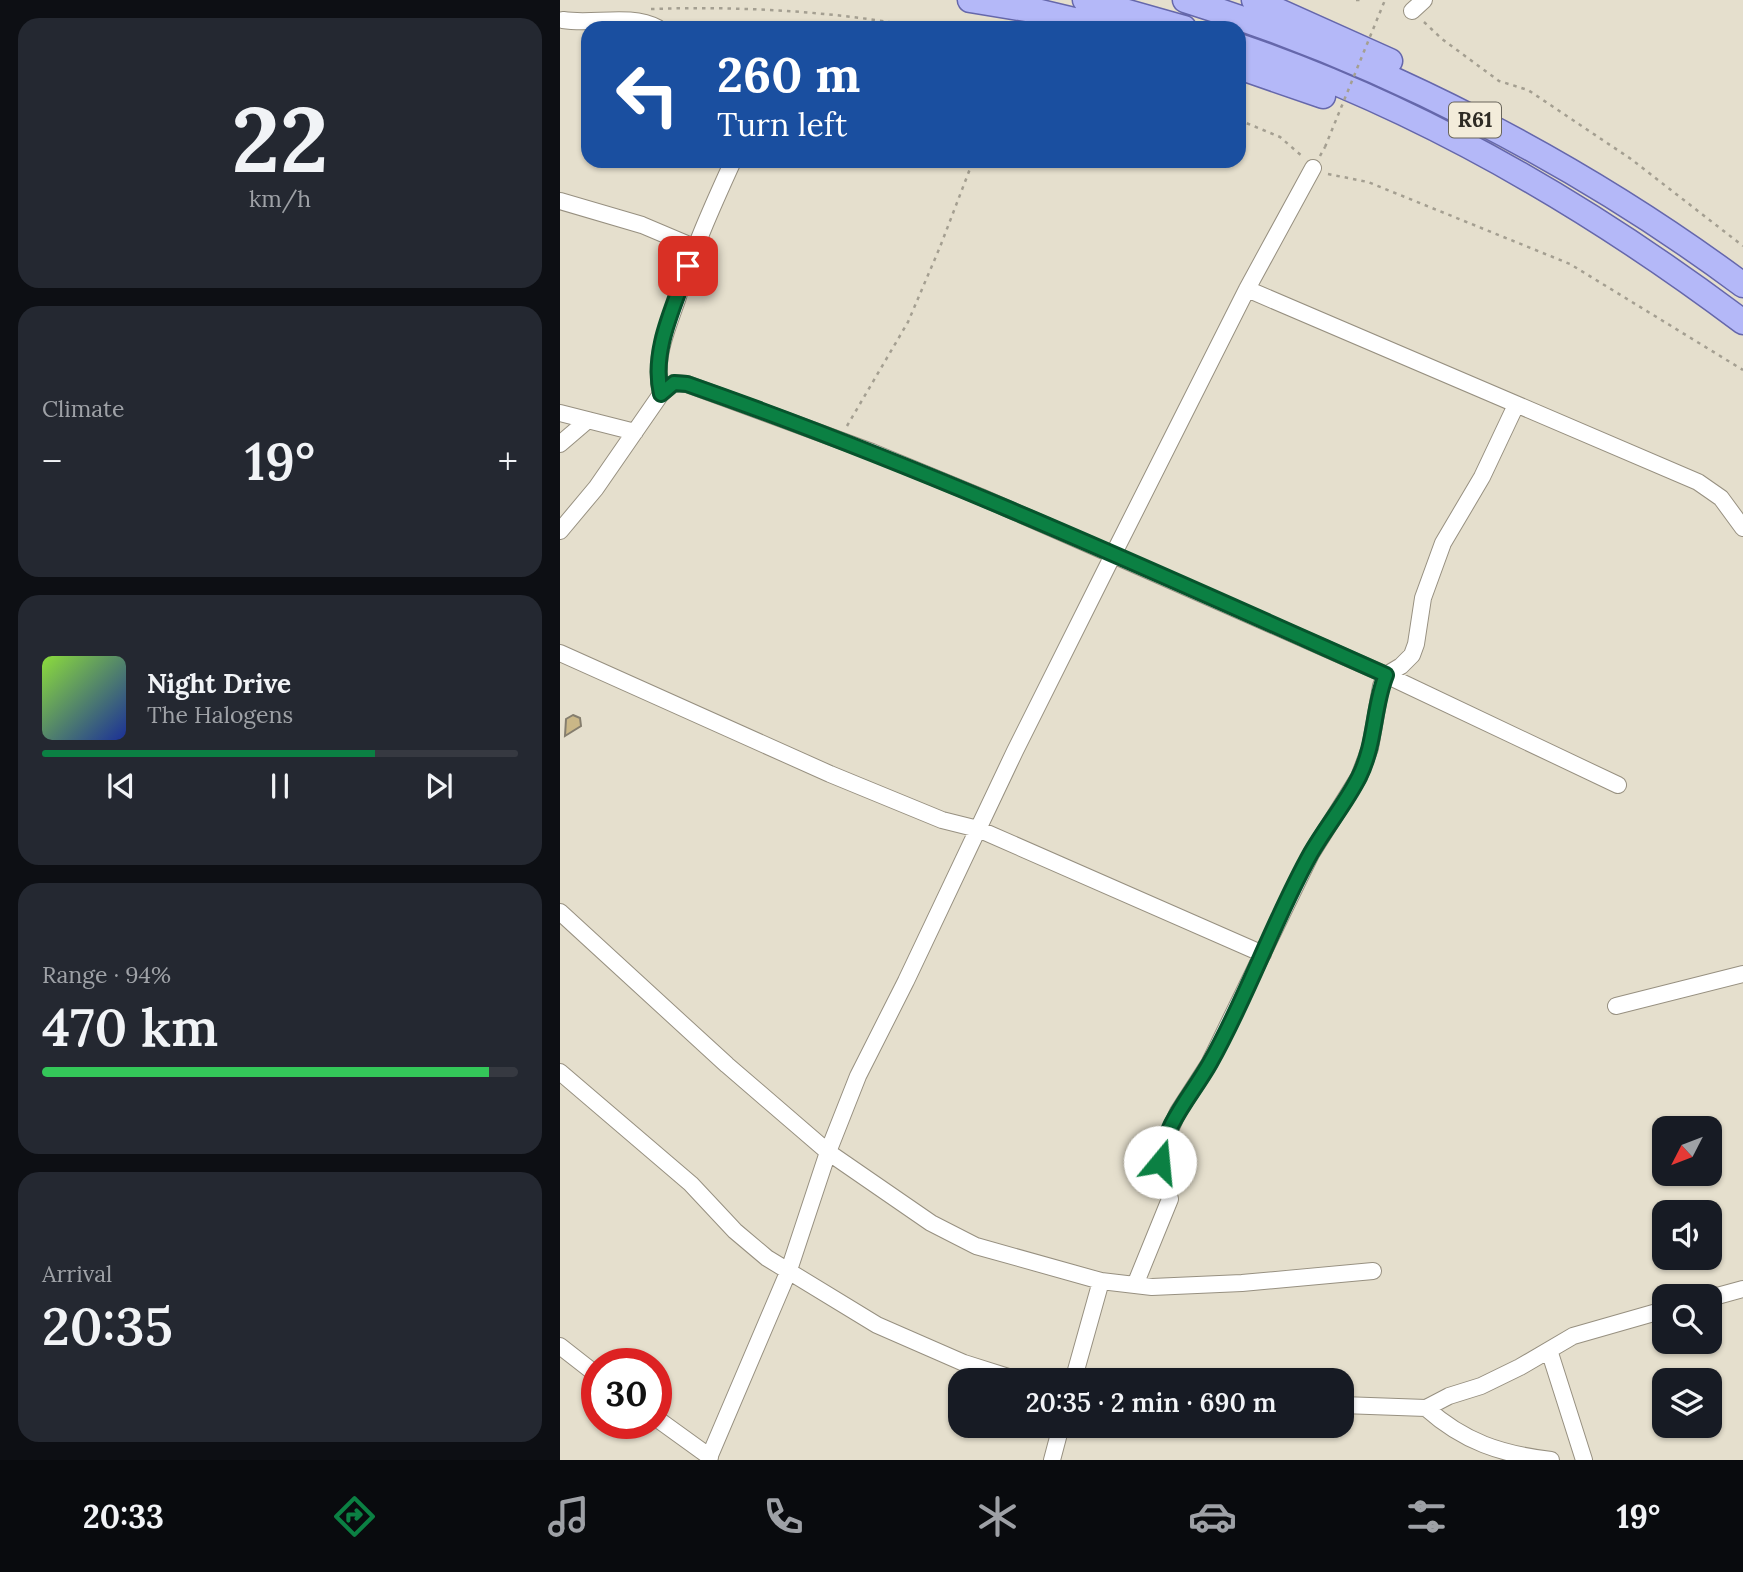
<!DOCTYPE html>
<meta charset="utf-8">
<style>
body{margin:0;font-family:Lora,serif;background:#242831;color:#f1f3f6;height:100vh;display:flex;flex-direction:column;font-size:26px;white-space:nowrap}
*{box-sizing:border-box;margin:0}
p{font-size:23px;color:#9ea1a6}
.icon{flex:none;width:38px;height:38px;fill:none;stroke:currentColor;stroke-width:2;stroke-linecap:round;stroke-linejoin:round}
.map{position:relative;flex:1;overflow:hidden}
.side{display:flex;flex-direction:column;gap:18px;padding:18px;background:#0d0f14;width:560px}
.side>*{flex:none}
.hud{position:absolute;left:21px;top:21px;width:665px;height:147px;border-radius:21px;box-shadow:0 2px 5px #0004;background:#1a4fa0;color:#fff;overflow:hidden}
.needle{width:46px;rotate:228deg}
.buttons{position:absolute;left:1092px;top:1116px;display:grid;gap:14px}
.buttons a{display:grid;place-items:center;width:70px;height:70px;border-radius:14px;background:#171b24;box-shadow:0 2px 5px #0004;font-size:35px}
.speed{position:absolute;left:21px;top:1348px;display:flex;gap:14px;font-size:35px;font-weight:700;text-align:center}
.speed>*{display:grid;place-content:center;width:91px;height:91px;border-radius:50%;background:#171b24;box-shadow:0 2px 5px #0004;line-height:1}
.speed .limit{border:10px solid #d22;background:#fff;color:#111}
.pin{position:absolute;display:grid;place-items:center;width:60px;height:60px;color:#fff;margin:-30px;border-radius:14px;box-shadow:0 4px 10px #0006}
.me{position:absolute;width:77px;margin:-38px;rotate:17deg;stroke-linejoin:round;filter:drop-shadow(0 0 5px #0008)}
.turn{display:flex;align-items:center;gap:24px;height:147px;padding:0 21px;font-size:32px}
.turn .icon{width:91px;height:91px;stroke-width:2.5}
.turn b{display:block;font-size:49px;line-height:60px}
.big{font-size:52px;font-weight:600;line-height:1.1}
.side .widget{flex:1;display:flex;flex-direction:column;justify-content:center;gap:10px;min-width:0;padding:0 24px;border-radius:21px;background:#242831}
.side .dial{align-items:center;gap:0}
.dial b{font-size:91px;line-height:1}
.song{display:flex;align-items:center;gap:21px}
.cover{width:84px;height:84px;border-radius:10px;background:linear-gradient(135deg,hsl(90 70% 55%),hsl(230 70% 35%))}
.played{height:7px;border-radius:4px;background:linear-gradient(90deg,#0b8043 70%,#363941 70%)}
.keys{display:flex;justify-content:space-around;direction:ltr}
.heat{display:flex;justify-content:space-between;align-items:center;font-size:38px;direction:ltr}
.charge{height:10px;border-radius:5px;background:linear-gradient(90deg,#34c759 94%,#363941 0)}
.trip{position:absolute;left:388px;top:1368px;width:406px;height:70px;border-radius:21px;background:#171b24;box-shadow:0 2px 5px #0004;font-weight:600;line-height:70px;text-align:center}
.tabs{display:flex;height:112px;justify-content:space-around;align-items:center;background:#090b0e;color:#9ea1a6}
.tabs .icon{width:49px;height:49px}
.tabs .selected{color:#0b8043}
.tabs b{font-size:32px;color:#f1f3f6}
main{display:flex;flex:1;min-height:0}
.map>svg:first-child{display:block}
</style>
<main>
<section class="side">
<div class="widget dial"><b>22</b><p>km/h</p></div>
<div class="widget"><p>Climate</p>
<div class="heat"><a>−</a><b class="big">19°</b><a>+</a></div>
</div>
<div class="widget">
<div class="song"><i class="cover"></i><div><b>Night Drive</b><p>The Halogens</p></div></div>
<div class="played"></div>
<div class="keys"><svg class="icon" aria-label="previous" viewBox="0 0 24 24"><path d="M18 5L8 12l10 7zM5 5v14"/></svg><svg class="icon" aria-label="pause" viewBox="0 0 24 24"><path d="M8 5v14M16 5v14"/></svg><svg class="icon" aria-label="next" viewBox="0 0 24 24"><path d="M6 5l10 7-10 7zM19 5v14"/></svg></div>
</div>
<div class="widget"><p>Range · 94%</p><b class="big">470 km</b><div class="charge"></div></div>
<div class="widget"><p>Arrival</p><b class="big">20:35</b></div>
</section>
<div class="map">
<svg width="1183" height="1460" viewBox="0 0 1183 1460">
<rect width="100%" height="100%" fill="#e5dfcd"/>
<path fill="#cab787" stroke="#857e6e" stroke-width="2" d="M13 715 20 718 21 726 5 736 6 719Z"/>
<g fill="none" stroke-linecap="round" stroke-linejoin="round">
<defs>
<path id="minor" d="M852 11 864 0
M3 20C34 25 69 13 98 28
M0 201 82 225 134 247
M687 289 1138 482 1161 498 1183 528
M101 394C93 359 106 332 117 300 132 252 152 207 173 161
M0 413 75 432
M0 444 28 420
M0 531 36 488 101 394 114 383 127 384 312 452 421 497 826 675 1058 785
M0 653 270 774 382 820 418 829 703 954
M0 912 167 1065 268 1152 371 1223 416 1246 541 1281 592 1287 682 1283 813 1271
M1056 1006 1183 974
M0 1072 131 1184 175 1231 207 1258 317 1325 404 1363 461 1381
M575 1285 610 1199 600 1162 601 1150 618 1112 649 1064 751 854 799 777 810 748 821 686 826 675 841 666 852 655 856 644 863 598 883 543 922 477 956 405
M1150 1298 1183 1289
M0 1346 37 1375
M989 1350 1024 1460
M513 1381 541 1281
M782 1405 866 1408 889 1396 921 1386 960 1367 1013 1336 1104 1310
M866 1408C904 1442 941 1454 991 1460
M96 1418 150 1457
M148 1460 229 1270 268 1152 298 1076 346 981 455 751 553 555 687 289 753 168
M492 1460 501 1426"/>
<path id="primary" d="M410 0 472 10 547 28
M525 0 624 28
M625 0C820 60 1019 163 1183 285
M694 0 830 61
M679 46C861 108 1030 207 1183 322
M679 67 763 96"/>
</defs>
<use href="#minor" stroke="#979080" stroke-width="18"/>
<use href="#primary" stroke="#6567ab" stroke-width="27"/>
<path stroke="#a49f91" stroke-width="2.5" stroke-dasharray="3.5 5" stroke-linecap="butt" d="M796 0H801
M91 9C182 6 274 11 363 28
M864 22 882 39 939 81 968 90 1071 159 1183 246
M679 120 720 137 743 157
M760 156 765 147
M768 174 808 182 1010 264 1183 370
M287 426 348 322 380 247 413 161"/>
<use href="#minor" stroke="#fff" stroke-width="16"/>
<use href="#primary" stroke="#b4b8f8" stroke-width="24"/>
<path stroke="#a49f91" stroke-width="2.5" stroke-dasharray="3.5 5" stroke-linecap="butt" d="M765 147 825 0"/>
</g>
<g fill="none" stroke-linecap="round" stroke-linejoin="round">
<defs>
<path id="route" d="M128 266C114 307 91 350 101 394L114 383 127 384C365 467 595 572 826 675 813 707 816 743 799 777 786 803 766 827 751 853 713 921 688 996 650 1063 632 1095 604 1124 600 1162"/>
</defs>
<use href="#route" stroke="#07532c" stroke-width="18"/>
<use href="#route" stroke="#0b8043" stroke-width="12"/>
</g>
<g text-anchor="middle" stroke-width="7" stroke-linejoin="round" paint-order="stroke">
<rect fill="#f3ecda" stroke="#69655b" stroke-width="2" x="889" y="102.5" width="52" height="35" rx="5"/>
<g font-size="21" font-weight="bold" fill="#2e2b24">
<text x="915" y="127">R61</text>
</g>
</g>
</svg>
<div class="buttons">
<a><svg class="needle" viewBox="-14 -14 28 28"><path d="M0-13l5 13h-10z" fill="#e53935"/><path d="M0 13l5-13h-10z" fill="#9ea1a6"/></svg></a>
<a><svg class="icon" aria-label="sound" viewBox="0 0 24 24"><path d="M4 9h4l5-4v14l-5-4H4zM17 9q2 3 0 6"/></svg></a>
<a><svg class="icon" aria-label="search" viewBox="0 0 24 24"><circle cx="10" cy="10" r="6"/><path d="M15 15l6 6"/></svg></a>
<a><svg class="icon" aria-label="layers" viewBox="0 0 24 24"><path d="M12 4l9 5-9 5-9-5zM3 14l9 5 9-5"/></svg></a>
</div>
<div class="speed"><div class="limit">30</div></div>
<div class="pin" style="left:128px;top:266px;background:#d93025"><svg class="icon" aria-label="arrive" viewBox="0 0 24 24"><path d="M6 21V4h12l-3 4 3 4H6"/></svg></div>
<svg class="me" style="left:600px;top:1162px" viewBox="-20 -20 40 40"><circle r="19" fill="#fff"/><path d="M0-13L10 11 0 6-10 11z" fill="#0b8043"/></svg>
<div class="trip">20:35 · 2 min · 690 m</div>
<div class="hud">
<div class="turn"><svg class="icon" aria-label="left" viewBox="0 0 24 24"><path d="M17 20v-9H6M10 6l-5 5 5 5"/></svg><div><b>260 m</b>Turn left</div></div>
</div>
</div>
</main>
<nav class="tabs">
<b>20:33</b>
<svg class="icon selected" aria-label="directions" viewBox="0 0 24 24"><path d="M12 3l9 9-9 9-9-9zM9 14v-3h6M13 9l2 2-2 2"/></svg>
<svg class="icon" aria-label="music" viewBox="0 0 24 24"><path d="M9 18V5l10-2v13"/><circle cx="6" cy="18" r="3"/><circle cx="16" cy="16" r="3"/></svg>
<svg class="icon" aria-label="phone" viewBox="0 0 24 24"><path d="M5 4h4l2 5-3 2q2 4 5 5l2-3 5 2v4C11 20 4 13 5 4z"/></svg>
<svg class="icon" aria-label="climate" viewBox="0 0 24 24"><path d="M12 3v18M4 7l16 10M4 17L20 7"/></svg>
<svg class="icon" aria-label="car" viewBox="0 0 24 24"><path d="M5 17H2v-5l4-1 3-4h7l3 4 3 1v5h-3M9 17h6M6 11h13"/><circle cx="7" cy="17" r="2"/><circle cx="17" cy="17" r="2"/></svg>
<svg class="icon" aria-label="filters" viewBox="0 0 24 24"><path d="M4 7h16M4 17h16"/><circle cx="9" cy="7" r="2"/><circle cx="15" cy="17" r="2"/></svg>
<b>19°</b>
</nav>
